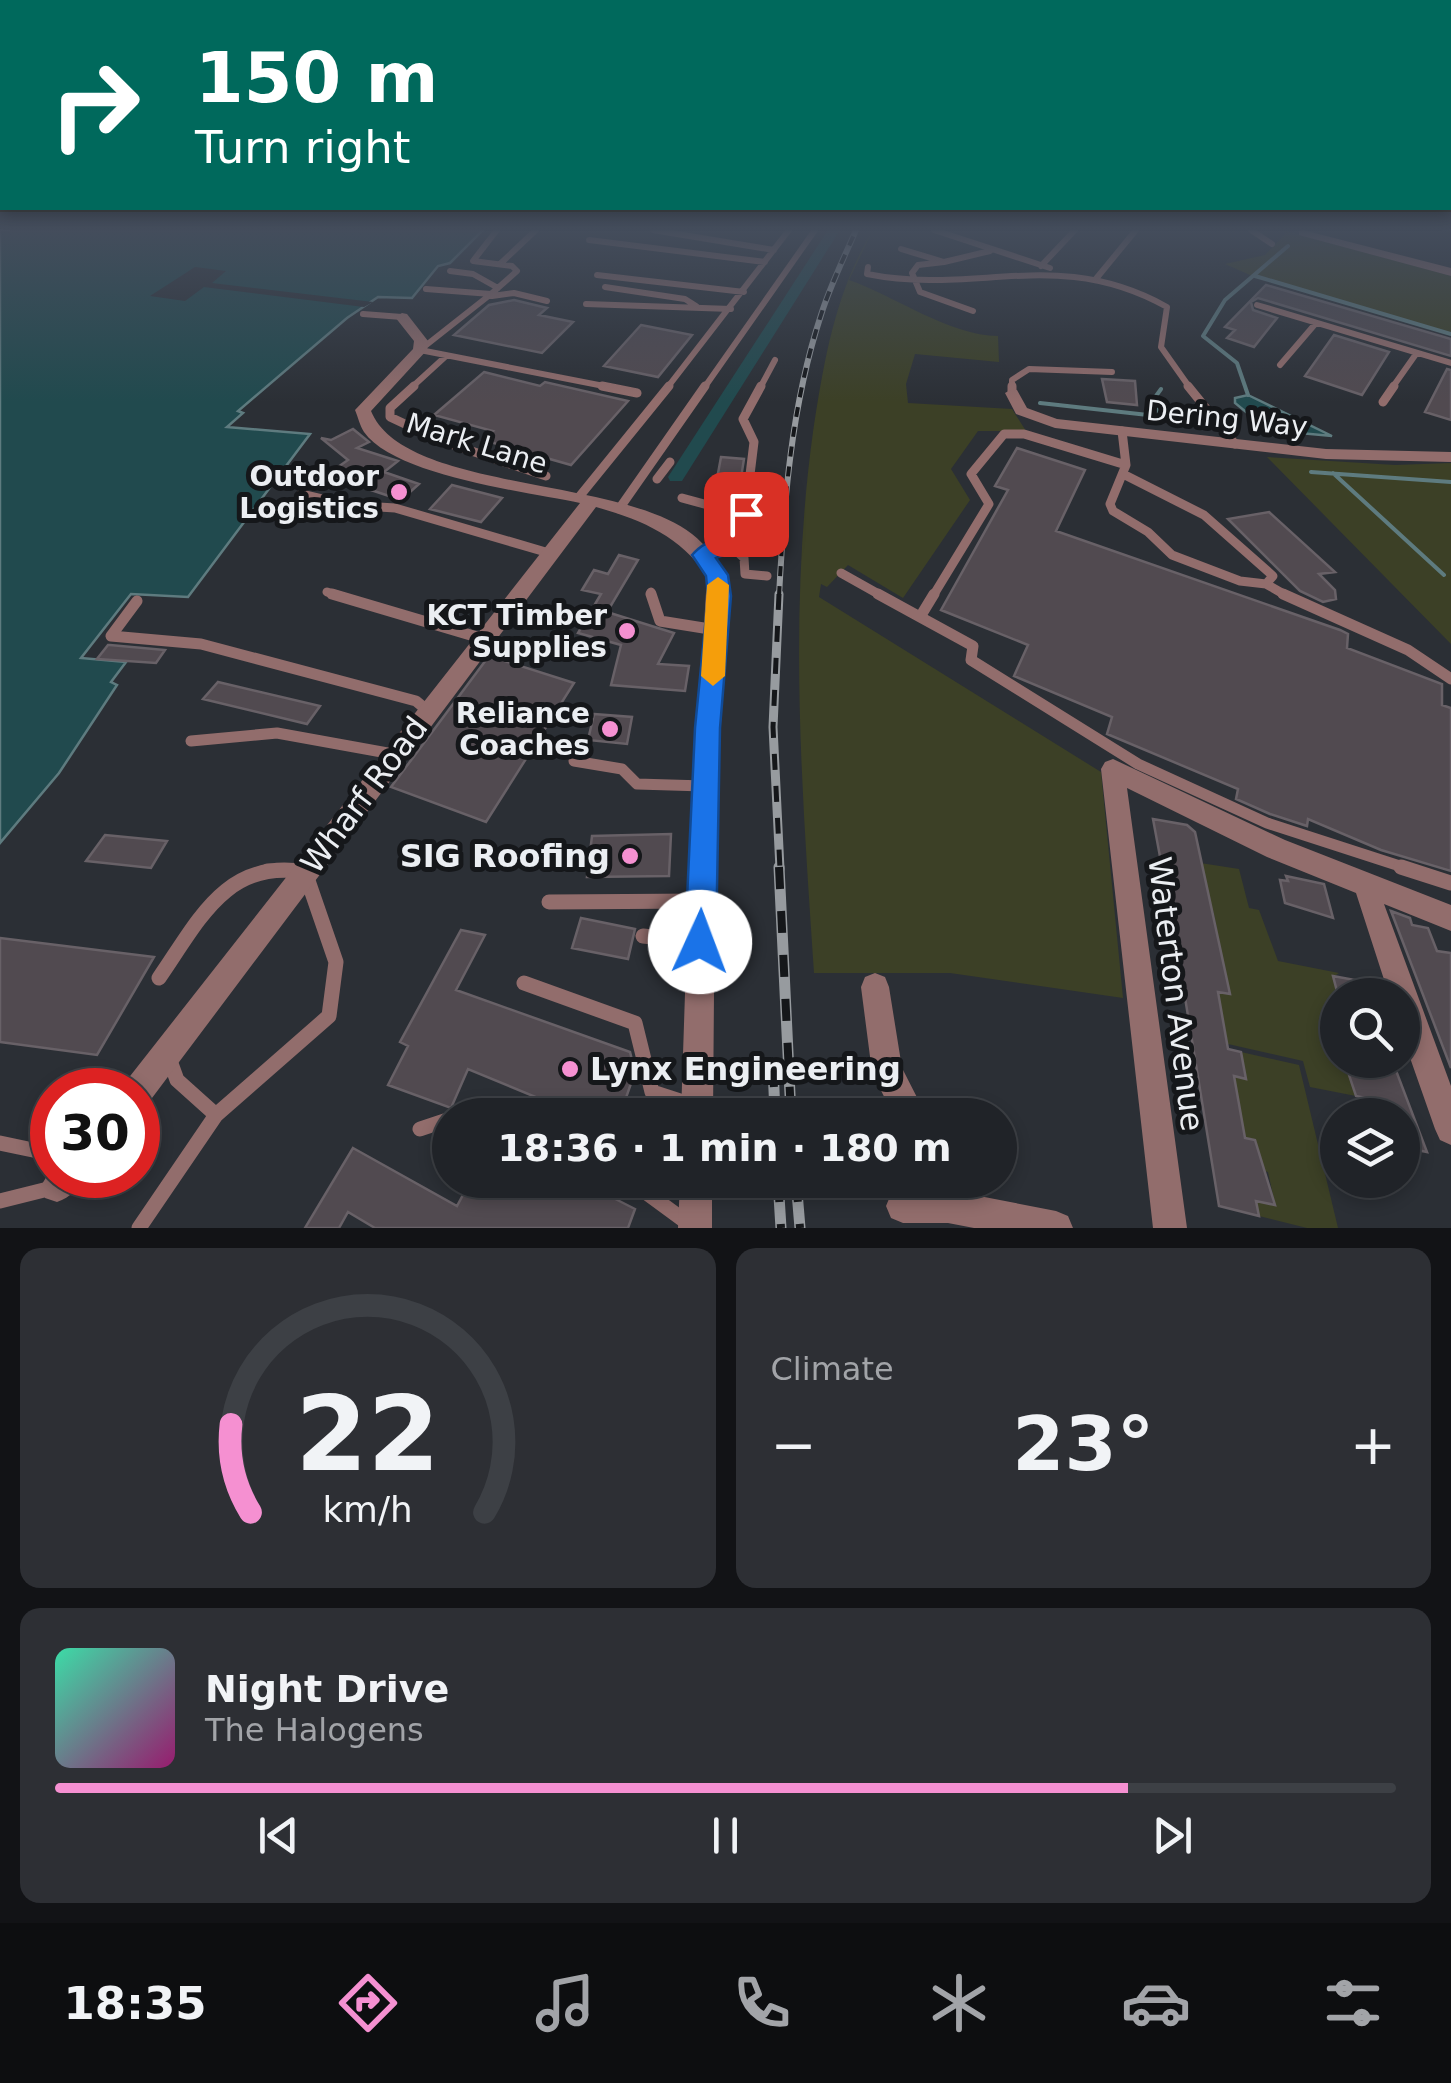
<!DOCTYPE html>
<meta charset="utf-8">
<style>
body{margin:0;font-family:"DejaVu Sans",sans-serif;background:#2d2f34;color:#f1f3f6;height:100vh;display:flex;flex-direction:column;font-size:38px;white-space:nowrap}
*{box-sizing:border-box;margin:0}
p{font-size:32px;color:#a2a4a8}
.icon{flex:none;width:55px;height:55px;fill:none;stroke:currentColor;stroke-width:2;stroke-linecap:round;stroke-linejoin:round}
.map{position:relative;height:1228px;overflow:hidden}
.drawer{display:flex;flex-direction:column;gap:20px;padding:20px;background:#121316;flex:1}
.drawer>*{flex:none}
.top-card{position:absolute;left:0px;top:0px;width:1452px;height:210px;box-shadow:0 5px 15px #0003,0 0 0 2px #3d4045;background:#00695c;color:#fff;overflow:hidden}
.controls{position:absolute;left:1320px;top:978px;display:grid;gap:20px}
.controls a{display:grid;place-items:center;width:100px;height:100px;border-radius:50%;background:#202328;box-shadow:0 5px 15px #0003,0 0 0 2px #3d4045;font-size:50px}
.speed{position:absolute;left:30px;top:1068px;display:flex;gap:20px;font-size:50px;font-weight:700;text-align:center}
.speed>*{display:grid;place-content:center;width:130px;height:130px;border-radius:50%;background:#202328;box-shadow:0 5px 15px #0003,0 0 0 2px #3d4045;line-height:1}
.speed .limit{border:15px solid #d22;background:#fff;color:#111}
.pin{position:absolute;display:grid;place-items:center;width:85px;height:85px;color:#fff;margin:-42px;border-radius:20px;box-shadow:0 5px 15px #0006}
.me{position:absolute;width:110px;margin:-55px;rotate:2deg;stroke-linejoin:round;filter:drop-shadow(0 0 8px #0008)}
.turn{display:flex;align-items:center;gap:35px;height:210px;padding:0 30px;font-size:45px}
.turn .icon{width:130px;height:130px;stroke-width:2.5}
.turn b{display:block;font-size:70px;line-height:85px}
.big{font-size:75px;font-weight:600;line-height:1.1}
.drawer .tile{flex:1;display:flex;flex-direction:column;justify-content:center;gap:15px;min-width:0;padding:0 35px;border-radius:20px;background:#2d2f34}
.drawer .dial{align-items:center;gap:0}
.dial svg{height:260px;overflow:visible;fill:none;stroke:#3d4045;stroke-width:7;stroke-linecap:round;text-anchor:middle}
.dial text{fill:#f1f3f6;stroke:none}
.song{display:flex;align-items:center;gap:30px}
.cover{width:120px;height:120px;border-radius:15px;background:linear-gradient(135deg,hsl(160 70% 55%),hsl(320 70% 35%))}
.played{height:10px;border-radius:5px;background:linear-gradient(90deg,#f590d1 80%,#3d4045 80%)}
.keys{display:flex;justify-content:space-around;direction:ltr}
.heat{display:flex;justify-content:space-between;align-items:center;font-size:55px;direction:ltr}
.drawer .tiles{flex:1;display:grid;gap:20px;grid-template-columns:1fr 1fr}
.tile:last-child{grid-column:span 2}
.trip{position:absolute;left:432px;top:1098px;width:585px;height:100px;border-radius:50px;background:#202328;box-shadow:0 5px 15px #0003,0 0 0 2px #3d4045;font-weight:600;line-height:100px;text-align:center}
.menu{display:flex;height:160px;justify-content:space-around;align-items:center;background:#0d0e10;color:#a2a4a8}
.menu .icon{width:70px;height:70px}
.menu .current{color:#f590d1}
.menu b{font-size:45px;color:#f1f3f6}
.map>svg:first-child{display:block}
</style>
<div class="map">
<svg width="1451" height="1228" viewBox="0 0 1451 1228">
<rect width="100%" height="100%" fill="#2b2f35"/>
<path fill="#3c4026" d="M873 230 849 280C893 295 950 336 998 336L999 362 915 354 906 384 908 403 1012 409 1026 431H978L951 469 970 500 903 598 848 565 827 587 821 584 819 597 1101 772 1123 998 950 973H814C802 792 788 613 813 432 824 361 835 292 873 230Z
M1282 230 1451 276V335L1257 278 1225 264 1265 255 1286 233Z
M1267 457 1395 465 1451 463V644Z
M1194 862 1239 869 1249 908 1259 910 1278 961 1339 973 1333 977 1338 995V1060H1344L1356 1096 1310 1087 1303 1061 1228 1044 1218 992 1229 993 1218 938 1206 935 1204 928 1217 929 1213 910 1200 908C1212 882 1205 881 1194 862Z
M1241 1052 1299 1065 1338 1228H1307L1259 1216 1256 1201 1275 1204 1268 1172 1251 1168 1259 1157 1255 1140 1245 1138 1234 1076 1246 1079Z"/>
<path fill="#214a4e" stroke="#5e7b7f" stroke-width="2.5" d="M0 230H483L450 263 438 266 412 298 378 297 347 318 238 411 243 413 227 427 310 434 188 597 131 594 81 658 126 662 111 682 117 685 59 773 0 843Z
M1248 395 1332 436 1268 430 1235 403V398Z"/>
<path fill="#2b2f35" d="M195 267 226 271 212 283 373 302 364 307 204 287 185 301 150 296Z"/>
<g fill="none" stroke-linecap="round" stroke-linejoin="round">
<path stroke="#5e7b7f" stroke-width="4" d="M1255 276 1451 334
M1248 395 1237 363 1203 336 1225 300 1288 246
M1040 403 1175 418
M1160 416 1156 396 1161 389
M1311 472 1451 482
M1333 473 1444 575"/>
<path fill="#214a4e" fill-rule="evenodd" d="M828 230H840L682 481H670L668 477Z"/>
</g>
<path fill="#514a50" stroke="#686167" stroke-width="2.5" d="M1266 285 1451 339V356L1258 298 1251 302 1253 310 1277 318 1254 347 1227 338 1235 330 1225 327Z
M514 300 547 308 539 315 573 322 542 353 454 335 489 305Z
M641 325 692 335 658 377 604 366Z
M1334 335 1389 352 1362 395 1305 376Z
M1447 369 1451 370V420L1425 412Z
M484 372 540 386 545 382 628 401 571 465 483 440 493 431 434 415Z
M1102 379 1135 381 1137 405 1107 402Z
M353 429 369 442 357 448 398 461 384 472 419 484 401 500 338 479 348 471 338 467 348 460 321 438 331 440Z
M1017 448 1085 470 1056 531 1340 630 1348 634 1347 648 1442 684V705L1451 708V871L1381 850 1308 819 1307 826 1270 814 1236 799 1238 789 1107 734 1112 717 1014 676 1028 645 941 610 1008 490 995 486Z
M721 457 744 459 738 497 714 495Z
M452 485 502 498 481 522 430 509Z
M1269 512 1335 572 1319 574 1335 590 1336 599 1323 602 1300 591 1228 519Z
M619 555 638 560 607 612 674 633 658 664 689 666 685 691 611 685 621 645 578 633 601 594 582 590 594 570 608 574Z
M108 645H110L165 650 156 663 97 659Z
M489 656 574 683 486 822 391 787Z
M218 682 320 706 307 724 203 699Z
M594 714 632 717 627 744 588 740Z
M1153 819 1187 825 1195 832 1230 994 1218 992 1228 1049 1241 1052 1246 1079 1234 1076 1245 1138 1255 1140 1275 1205 1256 1201 1259 1216 1219 1206 1174 930 1163 902 1167 903V894Z
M671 834 669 876 587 877 592 836Z
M105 835 167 841 151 868 86 861Z
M1286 876 1324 884 1333 918 1285 903 1280 880 1288 881Z
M1391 911 1410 918 1412 925 1428 928 1437 951 1451 953V1068Z
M581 918 635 929 628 959 572 948Z
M461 930 485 935 456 990 630 1052 635 1072 620 1115H579L468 1069 451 1108 388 1085 408 1046 400 1042Z
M0 938 154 957 97 1055 0 1042Z
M1333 976 1382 985 1385 995H1338Z
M1344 1060H1392L1427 1152 1402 1147V1115H1385L1380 1101 1356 1096Z
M353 1148 457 1206 471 1180H578L635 1209 628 1228H375L348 1212 339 1228H305Z"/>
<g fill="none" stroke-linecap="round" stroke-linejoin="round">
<path stroke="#926d6c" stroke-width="6" d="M653 230 774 250
M934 230 1050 268
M1251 230 1272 244
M589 240 765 262
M901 249 944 262 990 251
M944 262 918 265 912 273 920 292 973 311
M500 264 536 230
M1041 266 1075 230
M868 267 867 274C976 296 1058 246 1167 307L1161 347 1190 388
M450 271 473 274 498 288
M597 275 744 292
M1095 280 1136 230
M605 287 685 299 696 306
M491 294 517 271 512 266 473 261 497 230
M492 296 514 293 547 301
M586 304 731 309
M1257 305 1451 363
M363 314 402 317
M420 350 614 388
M420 350 491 294 426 289
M1280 365 1316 323
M411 388 446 356
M667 388 789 230
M704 388 815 230
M760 388 775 360
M1012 388V380L1029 369 1112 372
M1392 388 1416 354"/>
<path stroke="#926d6c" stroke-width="9" d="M414 386 390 408V417L439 440 546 476
M602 386 637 393
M1012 386V393
M1188 386 1235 444
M1383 402 1394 386
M1122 431 1126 465 1110 504 1113 511 1148 532 1172 555 1240 581 1266 584 1273 576 1204 515 1123 474
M657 479 670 462
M301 494 347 505 395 508 549 553
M579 497 669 386
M682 498 745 515
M619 509 705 386
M730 545 744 558 745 574 767 576
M703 555 730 545 743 532 754 442 743 419 761 386
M841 573 882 596
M1266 584 1287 596
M327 592 340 596
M651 592 652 596
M933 596 989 504 971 474 1004 434H1024L1126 465"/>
<path stroke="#926d6c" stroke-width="11" d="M332 594 484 639
M651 594 660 621 716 630
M878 594 920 617
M934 594 920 617 973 646 971 660 1138 764 1267 823 1409 869
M1283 594 1408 650 1451 679
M137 601 111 636 201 644 416 701 428 711
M191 741 277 733 393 754
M574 761 622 769 637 784 704 786
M267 869H290"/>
<path stroke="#926d6c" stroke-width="15" d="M1401 867 1451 883
M549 902 701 901
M643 936 700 942
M524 983 635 1023 652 1092 692 1105
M169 1058 177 1080 216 1115
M462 1115 483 1108 497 1115
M420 1129 450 1119
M0 1143 52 1154
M629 1180 689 1224
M0 1201 56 1187
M139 1228 216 1115 329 1016 336 962 305 872C226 858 198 922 159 978"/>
<path fill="#926d6c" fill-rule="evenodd" d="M1303 230 1451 268V276L1299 235V231Z
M402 313 407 314 428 341 427 350 371 411C404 492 618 476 692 534 706 545 717 560 727 575L715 872 713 1115H681L689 872 707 576C680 536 642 520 596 507L149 1102 138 1106V1090H123L127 1080 580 503C528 492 395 476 364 432 360 426 358 417 355 410L413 349 414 341 395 317Z
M1012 389 1017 390 1027 408 1057 419 1326 449 1451 452V462L1326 459 1055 428 1016 414 1005 393Z
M1113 759 1285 840 1451 905V931L1384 904 1451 1086V1145L1440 1140 1435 1129 1402 1035V995H1389L1356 893 1267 857 1127 788 1187 1228H1153L1101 769 1105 762Z
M875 973 885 977 889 987 902 1068 926 1115H893L872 1072 861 987 865 977Z
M52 1167V1175H84C78 1189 71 1197 57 1202L45 1198 41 1186Z
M680 1180H712V1228H678Z
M909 1180H941L943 1189 1056 1211 1068 1216 1073 1228H974L948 1223H903L891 1218 886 1206 891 1194 910 1189Z"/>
<defs>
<path id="rail-far2" d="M779 596C784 502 791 406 821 315 830 286 844 258 856 230"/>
<path id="rail-far1" d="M779 594 773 727 780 869"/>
<path id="rail" d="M779 867 791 1115
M773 1065 775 1115
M778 1180 781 1228
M796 1180 800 1228"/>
</defs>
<use href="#rail-far2" stroke="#979b9f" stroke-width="6"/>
<use href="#rail-far1" stroke="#979b9f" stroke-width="9"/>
<use href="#rail" stroke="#979b9f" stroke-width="11"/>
<use href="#rail-far2" stroke="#15171a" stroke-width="4" stroke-dasharray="10" stroke-linecap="butt"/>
<use href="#rail-far1" stroke="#15171a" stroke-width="5" stroke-dasharray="16" stroke-linecap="butt"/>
<use href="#rail" stroke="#15171a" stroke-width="8" stroke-dasharray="22" stroke-linecap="butt"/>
</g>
<linearGradient id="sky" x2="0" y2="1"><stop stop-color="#181a1d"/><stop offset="0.57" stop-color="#444d5c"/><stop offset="1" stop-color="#444d5c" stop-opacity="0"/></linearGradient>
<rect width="1451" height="402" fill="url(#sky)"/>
<path fill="#1a73e8" stroke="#114b97" stroke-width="2.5" d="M746 508 756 514C752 541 740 549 716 558L728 575 731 596 720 728 716 942 712 953 700 958 689 953 685 942 695 728 708 596 706 576 692 555C716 529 718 556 738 510Z"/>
<path fill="#f59e0b" d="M718 577 729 585 725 676 713 686 701 676 707 585Z"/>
<g fill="#f590d1" stroke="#15171a" stroke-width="4">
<circle cx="399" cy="492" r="10"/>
<circle cx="627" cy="631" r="10"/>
<circle cx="610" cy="729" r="10"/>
<circle cx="630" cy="856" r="10"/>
<circle cx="570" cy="1069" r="10"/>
</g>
<g text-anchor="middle" stroke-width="10" stroke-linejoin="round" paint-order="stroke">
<g font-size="28" fill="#ebeef2" stroke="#15171a">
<text transform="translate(1227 418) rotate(6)" y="10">Dering Way</text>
<text transform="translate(477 443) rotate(17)" y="10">Mark Lane</text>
</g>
<g font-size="28" font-weight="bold" fill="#ebeef2" stroke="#15171a" text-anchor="end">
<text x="379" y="486">Outdoor<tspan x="379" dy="32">Logistics</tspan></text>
<text x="607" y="625">KCT Timber<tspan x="607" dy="32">Supplies</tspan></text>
<text x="590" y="723">Reliance<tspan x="590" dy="32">Coaches</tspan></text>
</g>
<g font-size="32" fill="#ebeef2" stroke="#15171a">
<text transform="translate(364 795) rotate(-53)" y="11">Wharf Road</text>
<text transform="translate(1176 994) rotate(83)" y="11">Waterton Avenue</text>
</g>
<g font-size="32" font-weight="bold" fill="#ebeef2" stroke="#15171a" text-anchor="end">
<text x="610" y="867">SIG Roofing</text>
<text x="590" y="1080" text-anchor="start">Lynx Engineering</text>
</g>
</g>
</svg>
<div class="controls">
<a><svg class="icon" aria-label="search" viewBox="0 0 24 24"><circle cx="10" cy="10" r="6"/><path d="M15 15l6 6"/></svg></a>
<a><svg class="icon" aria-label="layers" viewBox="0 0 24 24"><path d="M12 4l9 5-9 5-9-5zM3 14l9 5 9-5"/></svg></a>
</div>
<div class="speed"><div class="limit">30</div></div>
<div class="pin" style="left:746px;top:514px;background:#d93025"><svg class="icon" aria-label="arrive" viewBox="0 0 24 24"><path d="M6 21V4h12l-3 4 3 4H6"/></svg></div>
<svg class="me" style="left:700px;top:942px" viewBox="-20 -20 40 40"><circle r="19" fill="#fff"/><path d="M0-13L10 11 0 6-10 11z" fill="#1a73e8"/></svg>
<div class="trip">18:36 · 1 min · 180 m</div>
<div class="top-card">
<div class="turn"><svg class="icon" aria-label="right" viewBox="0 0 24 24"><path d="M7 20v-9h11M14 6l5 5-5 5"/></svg><div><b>150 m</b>Turn right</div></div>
</div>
</div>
<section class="drawer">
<div class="tiles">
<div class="tile dial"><svg viewBox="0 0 100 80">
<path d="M14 69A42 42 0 1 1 86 69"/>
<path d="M14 69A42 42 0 0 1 8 42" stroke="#f590d1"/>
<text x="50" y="56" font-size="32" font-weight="700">22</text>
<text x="50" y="72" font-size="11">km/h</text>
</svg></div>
<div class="tile"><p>Climate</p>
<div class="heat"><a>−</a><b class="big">23°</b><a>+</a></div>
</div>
<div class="tile">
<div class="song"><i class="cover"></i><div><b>Night Drive</b><p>The Halogens</p></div></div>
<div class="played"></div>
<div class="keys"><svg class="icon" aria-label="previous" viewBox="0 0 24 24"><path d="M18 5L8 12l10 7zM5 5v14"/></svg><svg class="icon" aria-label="pause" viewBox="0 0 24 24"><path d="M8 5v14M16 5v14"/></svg><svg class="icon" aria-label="next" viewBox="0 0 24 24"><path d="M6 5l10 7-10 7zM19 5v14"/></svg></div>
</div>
</div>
</section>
<nav class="menu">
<b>18:35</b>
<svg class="icon current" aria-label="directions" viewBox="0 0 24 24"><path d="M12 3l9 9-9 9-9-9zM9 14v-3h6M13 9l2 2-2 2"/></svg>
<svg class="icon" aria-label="music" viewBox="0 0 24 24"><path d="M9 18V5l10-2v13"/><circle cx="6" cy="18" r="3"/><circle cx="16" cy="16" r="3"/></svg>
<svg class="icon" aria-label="phone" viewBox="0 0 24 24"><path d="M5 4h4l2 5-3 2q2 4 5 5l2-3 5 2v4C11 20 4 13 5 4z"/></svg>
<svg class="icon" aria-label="climate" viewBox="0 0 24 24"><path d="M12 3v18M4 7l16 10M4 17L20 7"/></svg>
<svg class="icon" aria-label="car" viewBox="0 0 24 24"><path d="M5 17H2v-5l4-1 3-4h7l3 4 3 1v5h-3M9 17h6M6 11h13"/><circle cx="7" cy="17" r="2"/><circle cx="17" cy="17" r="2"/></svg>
<svg class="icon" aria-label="filters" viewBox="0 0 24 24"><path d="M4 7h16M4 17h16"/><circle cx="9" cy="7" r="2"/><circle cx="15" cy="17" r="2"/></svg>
</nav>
